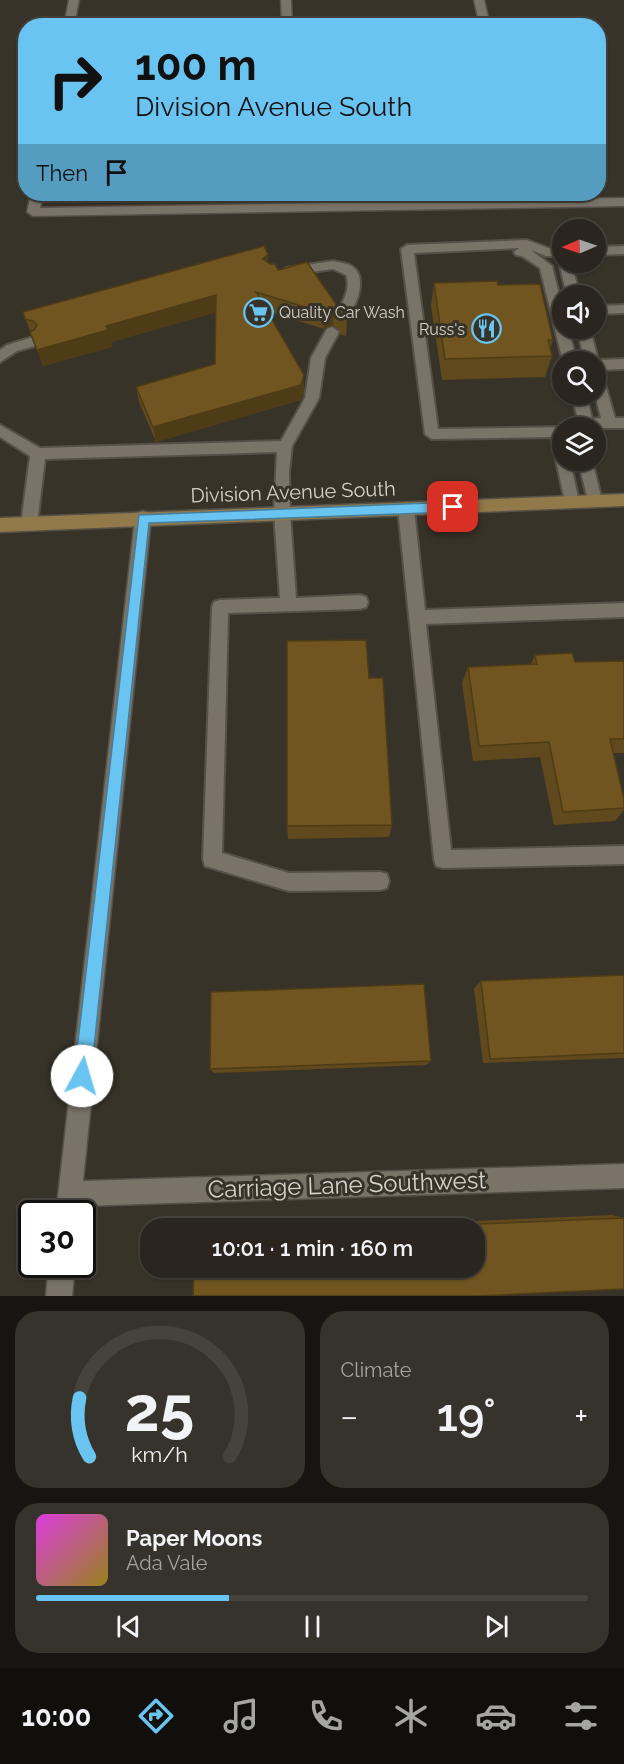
<!DOCTYPE html>
<meta charset="utf-8">
<style>
body{margin:0;font-family:Raleway,sans-serif;background:#36322c;color:#f1f3f6;height:100vh;display:flex;flex-direction:column;font-size:22px;white-space:nowrap}
*{box-sizing:border-box;margin:0}
p{font-size:20px;color:#a5a5a4}
.icon{flex:none;width:33px;height:33px;fill:none;stroke:currentColor;stroke-width:2;stroke-linecap:round;stroke-linejoin:round}
.map{position:relative;height:1296px;overflow:hidden}
.drawer{display:flex;flex-direction:column;gap:15px;padding:15px;background:#171511;flex:1}
.drawer>*{flex:none}
.guide{position:absolute;left:18px;top:18px;width:588px;height:183px;border-radius:24px;box-shadow:0 2px 4px #0004,0 0 0 2px #46433d;background:#69c4f1;color:#111;overflow:hidden}
.needle{width:39px;rotate:268deg}
.tools{position:absolute;left:552px;top:219px;display:grid;gap:12px}
.tools a{display:grid;place-items:center;width:54px;height:54px;border-radius:50%;background:#2a261f;box-shadow:0 2px 4px #0004,0 0 0 2px #46433d;font-size:30px}
.speed{position:absolute;left:18px;top:1200px;display:flex;gap:12px;font-size:30px;font-weight:700;text-align:center}
.speed>*{display:grid;place-content:center;width:78px;height:78px;border-radius:50%;background:#2a261f;box-shadow:0 2px 4px #0004,0 0 0 2px #46433d;line-height:1}
.speed .limit{border:3px solid #111;border-radius:9px;background:#fff;color:#111}
.pin{position:absolute;display:grid;place-items:center;width:51px;height:51px;color:#fff;margin:-26px;border-radius:12px;box-shadow:0 3px 9px #0006}
.me{position:absolute;width:66px;margin:-33px;rotate:6deg;stroke-linejoin:round;filter:drop-shadow(0 0 4px #0008)}
.turn{display:flex;align-items:center;gap:21px;height:126px;padding:0 18px;font-size:27px}
.turn .icon{width:78px;height:78px;stroke-width:2.5}
.turn b{display:block;font-size:42px;line-height:51px}
.then{display:flex;align-items:center;height:57px;padding:0 18px;background:#0003;gap:12px;font-size:22px}
.big{font-size:45px;font-weight:600;line-height:1.1}
.drawer .widget{flex:1;display:flex;flex-direction:column;justify-content:center;gap:9px;min-width:0;padding:0 21px;border-radius:24px;background:#36322c}
.drawer .dial{align-items:center;gap:0}
.dial svg{height:156px;overflow:visible;fill:none;stroke:#46433d;stroke-width:7;stroke-linecap:round;text-anchor:middle}
.dial text{fill:#f1f3f6;stroke:none}
.song{display:flex;align-items:center;gap:18px}
.cover{width:72px;height:72px;border-radius:9px;background:linear-gradient(135deg,hsl(300 70% 55%),hsl(50 70% 35%))}
.played{height:6px;border-radius:3px;background:linear-gradient(90deg,#69c4f1 35%,#46433d 35%)}
.keys{display:flex;justify-content:space-around;direction:ltr}
.heat{display:flex;justify-content:space-between;align-items:center;font-size:33px;direction:ltr}
.drawer .tiles{flex:1;display:grid;gap:15px;grid-template-columns:1fr 1fr}
.widget:last-child{grid-column:span 2}
.trip{position:absolute;left:140px;top:1218px;width:345px;height:60px;border-radius:24px;background:#2a261f;box-shadow:0 2px 4px #0004,0 0 0 2px #46433d;font-weight:600;line-height:60px;text-align:center}
.tabs{display:flex;height:96px;justify-content:space-around;align-items:center;background:#110f0c;color:#a5a5a4}
.tabs .icon{width:42px;height:42px}
.tabs .selected{color:#69c4f1}
.tabs b{font-size:27px;color:#f1f3f6}
.map>svg:first-child{display:block}
</style>
<div class="map">
<svg width="624" height="1296" viewBox="0 0 624 1296">
<rect width="100%" height="100%" fill="#383329"/>
<g fill="none" stroke-linecap="round" stroke-linejoin="round">
<defs>
<path id="service" d="M527 240 548 248H562V256H546L531 250 552 266 562 306V328H568L577 362H563L540 268 522 256 516 255 514 252 519 248 414 253 438 429 567 427 562 428V460H570L579 502 577 506H567L565 502 551 437 432 439 425 434 401 249 407 245Z
M624 246V254L596 255V247Z
M562 259V262H571L580 296H567L559 262Z
M333 261C341 263 351 263 356 270 366 281 356 313 343 317L337 313C343 301 351 289 346 275L333 269 290 275 284 271 286 268Z
M624 305V313L596 314V306Z
M332 327 339 332 325 358 319 398 292 446 289 472 290 513 296 598 360 595 366 597 368 602 366 607 360 609 228 613 222 853 289 873 380 872 387 874 389 881 387 888 380 890 289 891 212 868 205 866 203 859 212 607 214 602 220 600 280 598 274 513 277 452 45 459 37 524 34 528H24L21 524 30 456 0 437V425L40 448 281 441 305 398 311 358 327 329Z
M577 328H590L598 360 624 359V369L601 370 615 418H624V428H573L578 420 572 394H586L592 419 601 418 595 394 596 362H585Z
M33 337 38 339 40 342 38 345 17 351 0 362V350L7 345Z
M578 460H592L602 501 600 505H590L588 501Z
M406 503 411 505 414 509 425 610 624 603V617L426 624 451 850 624 846V864L443 868 436 866 434 859 398 509 401 505Z"/>
<path id="minor" d="M69 0H79L74 26H64Z
M281 0H291L292 26H282Z
M474 0H484L490 26H480Z
M31 194H43L40 208 624 198V206L33 216 27 212Z
M143 511 149 513 151 518 83 1181 624 1164V1188L81 1206 80 1214H56L135 518 137 513Z
M49 1264H75L72 1296H46Z"/>
<path id="primary" d="M624 494V506L0 532V518Z"/>
</defs>
<use href="#service" stroke="#555148" stroke-width="4"/>
<use href="#minor" stroke="#555148" stroke-width="3"/>
<use href="#primary" stroke="#555148" stroke-width="3"/>
<use href="#service" fill="#797368" fill-rule="evenodd"/>
<use href="#minor" fill="#797368" fill-rule="evenodd"/>
<use href="#primary" fill="#927949" fill-rule="evenodd"/>
</g>
<path fill="#60491c" d="M307 262 347 320 346 336 340 334V330L333 325 324 329 267 311 304 375V391L301 400 156 442 139 402 136 387 215 364 216 312 111 342 112 347 43 366 23 312 269 263 278 270Z
M434 283 498 285 553 340 550 349 552 356 545 377 442 380 431 306Z
M535 655 575 662 624 661V753H613L624 799V810L615 821 554 825 540 757 473 761 462 683 468 667 531 664Z
M369 678 392 825 389 837 288 839 287 826Z
M624 975V1058L483 1063 474 988 481 981Z
M431 1061 426 1065 214 1073 210 1069Z
M612 1215 624 1218 474 1228H311Z"/>
<path fill="#4e3c16" d="M268 254 269 270 263 259Z
M216 295 218 312 111 342 112 347 43 366 37 350 106 326Z
M334 309 333 325 324 329 325 313Z
M304 375V391L301 400 156 442 153 427Z"/>
<path fill="#705520" stroke="#4e3c16" stroke-width="1.5" d="M264 246 268 254 263 259 270 264H275L278 270 307 262 347 320 341 318V314L334 309 325 313 256 292 304 375 301 385 153 427 136 387 215 364 216 295 106 326 108 330 37 350 30 332 34 330 37 325 33 321 25 319 23 312Z
M497 281 498 285 540 284 553 340H548L552 356 445 359 434 283Z
M366 640 369 678H383L392 825 287 826V641Z
M572 653 575 662 624 661V739H610L624 799V808L563 812 549 742 479 746 468 667 537 664 535 655Z
M624 975V1053L490 1059 481 981Z
M424 984 431 1061 210 1069 211 992Z
M624 1218V1289L477 1296H193L194 1268H474V1228H381Z"/>
<path fill="#69c4f1" stroke="#447f9d" stroke-width="1.5" d="M453 502 460 507 453 512 149 523 91 1076 89 1082 82 1085 76 1082 74 1076 139 515Z"/>
<defs>
<symbol id="supermarket-ring" viewBox="-11 -11 22 22"><circle r="9.5" fill="#383329" stroke="#69c4f1" stroke-width="1.5"/><path d="M-6-5.5h2.5l.6 2H6L4.5 2H-2.5L-4.4-4H-6ZM-1.5 3.2a1.3 1.3 0 1 0 .1 0ZM3 3.2a1.3 1.3 0 1 0 .1 0Z" fill="#69c4f1"/></symbol>
<symbol id="restaurant-ring" viewBox="-11 -11 22 22"><circle r="9.5" fill="#383329" stroke="#69c4f1" stroke-width="1.5"/><path d="M-5-6h1v4h1v-4h1v4h1v-4h1v5L-1.5 .5V6h-2V.5L-5-1ZM5-6V6H3V1.5H1.5Q1.5-4 5-6Z" fill="#69c4f1"/></symbol>
</defs>
<g fill-rule="evenodd">
<use href="#supermarket-ring" x="242" y="296" width="33" height="33"/>
<use href="#restaurant-ring" x="470" y="312" width="33" height="33"/>
</g>
<g text-anchor="middle" stroke-width="6" stroke-linejoin="round" paint-order="stroke">
<g font-size="16" fill="#d4d1ca" stroke="#383329" text-anchor="start">
<text x="279" y="318">Quality Car Wash</text>
<text x="465" y="335" text-anchor="end">Russ's</text>
</g>
<g font-size="20" fill="#d4d1ca" stroke="#383329">
<text transform="translate(293 492) rotate(-2)" y="7">Division Avenue South</text>
</g>
<g font-size="24" fill="#d4d1ca" stroke="#383329">
<text transform="translate(347 1185) rotate(-2)" y="8">Carriage Lane Southwest</text>
</g>
</g>
</svg>
<div class="tools">
<a><svg class="needle" viewBox="-14 -14 28 28"><path d="M0-13l5 13h-10z" fill="#e53935"/><path d="M0 13l5-13h-10z" fill="#a5a5a4"/></svg></a>
<a><svg class="icon" aria-label="sound" viewBox="0 0 24 24"><path d="M4 9h4l5-4v14l-5-4H4zM17 9q2 3 0 6"/></svg></a>
<a><svg class="icon" aria-label="search" viewBox="0 0 24 24"><circle cx="10" cy="10" r="6"/><path d="M15 15l6 6"/></svg></a>
<a><svg class="icon" aria-label="layers" viewBox="0 0 24 24"><path d="M12 4l9 5-9 5-9-5zM3 14l9 5 9-5"/></svg></a>
</div>
<div class="speed"><div class="limit">30</div></div>
<div class="pin" style="left:453px;top:507px;background:#d93025"><svg class="icon" aria-label="arrive" viewBox="0 0 24 24"><path d="M6 21V4h12l-3 4 3 4H6"/></svg></div>
<svg class="me" style="left:82px;top:1076px" viewBox="-20 -20 40 40"><circle r="19" fill="#fff"/><path d="M0-13L10 11 0 6-10 11z" fill="#69c4f1"/></svg>
<div class="trip">10:01 · 1 min · 160 m</div>
<div class="guide">
<div class="turn"><svg class="icon" aria-label="right" viewBox="0 0 24 24"><path d="M7 20v-9h11M14 6l5 5-5 5"/></svg><div><b>100 m</b>Division Avenue South</div></div>
<div class="then">Then<svg class="icon" aria-label="arrive" viewBox="0 0 24 24"><path d="M6 21V4h12l-3 4 3 4H6"/></svg></div>
</div>
</div>
<section class="drawer">
<div class="tiles">
<div class="widget dial"><svg viewBox="0 0 100 80">
<path d="M14 69A42 42 0 1 1 86 69"/>
<path d="M14 69A42 42 0 0 1 9 39" stroke="#69c4f1"/>
<text x="50" y="56" font-size="32" font-weight="700">25</text>
<text x="50" y="72" font-size="11">km/h</text>
</svg></div>
<div class="widget"><p>Climate</p>
<div class="heat"><a>−</a><b class="big">19°</b><a>+</a></div>
</div>
<div class="widget">
<div class="song"><i class="cover"></i><div><b>Paper Moons</b><p>Ada Vale</p></div></div>
<div class="played"></div>
<div class="keys"><svg class="icon" aria-label="previous" viewBox="0 0 24 24"><path d="M18 5L8 12l10 7zM5 5v14"/></svg><svg class="icon" aria-label="pause" viewBox="0 0 24 24"><path d="M8 5v14M16 5v14"/></svg><svg class="icon" aria-label="next" viewBox="0 0 24 24"><path d="M6 5l10 7-10 7zM19 5v14"/></svg></div>
</div>
</div>
</section>
<nav class="tabs">
<b>10:00</b>
<svg class="icon selected" aria-label="directions" viewBox="0 0 24 24"><path d="M12 3l9 9-9 9-9-9zM9 14v-3h6M13 9l2 2-2 2"/></svg>
<svg class="icon" aria-label="music" viewBox="0 0 24 24"><path d="M9 18V5l10-2v13"/><circle cx="6" cy="18" r="3"/><circle cx="16" cy="16" r="3"/></svg>
<svg class="icon" aria-label="phone" viewBox="0 0 24 24"><path d="M5 4h4l2 5-3 2q2 4 5 5l2-3 5 2v4C11 20 4 13 5 4z"/></svg>
<svg class="icon" aria-label="climate" viewBox="0 0 24 24"><path d="M12 3v18M4 7l16 10M4 17L20 7"/></svg>
<svg class="icon" aria-label="car" viewBox="0 0 24 24"><path d="M5 17H2v-5l4-1 3-4h7l3 4 3 1v5h-3M9 17h6M6 11h13"/><circle cx="7" cy="17" r="2"/><circle cx="17" cy="17" r="2"/></svg>
<svg class="icon" aria-label="filters" viewBox="0 0 24 24"><path d="M4 7h16M4 17h16"/><circle cx="9" cy="7" r="2"/><circle cx="15" cy="17" r="2"/></svg>
</nav>
